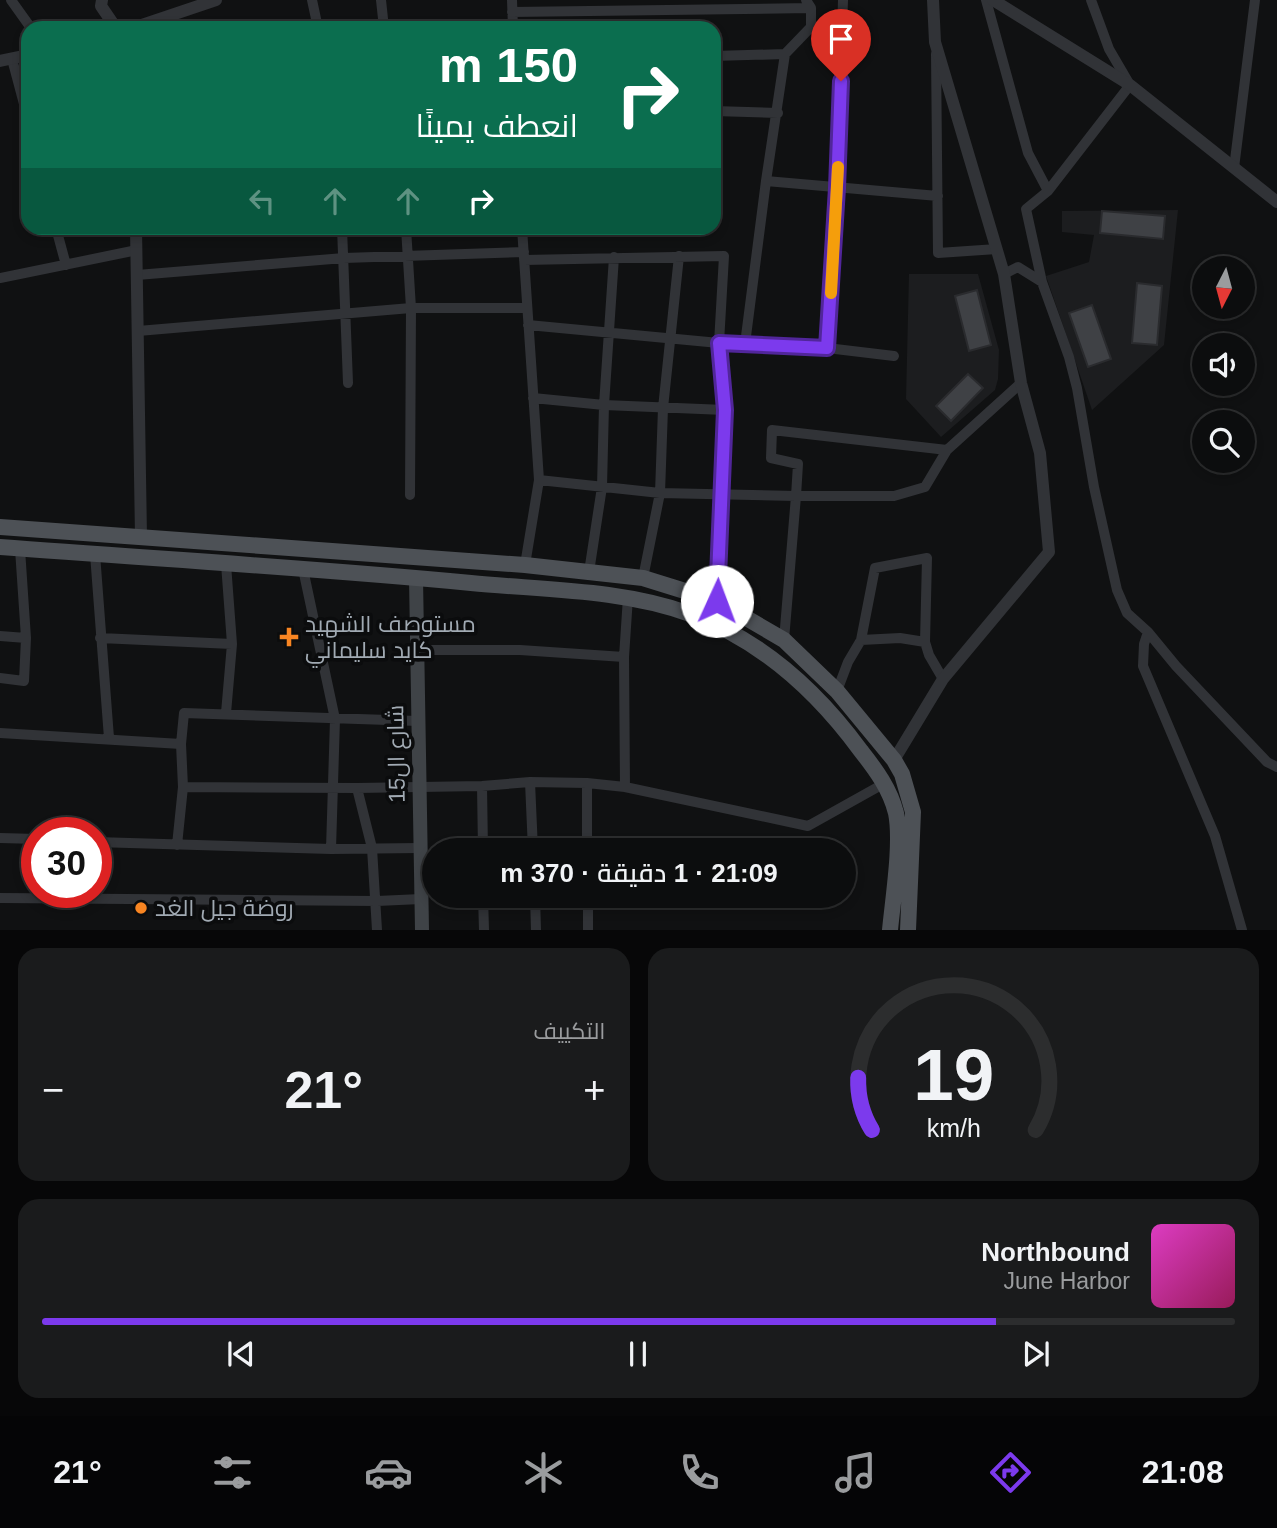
<!DOCTYPE html>
<html lang="ar">
<meta charset="utf-8">
<style>
body{margin:0;font-family:Arial,Cairo,sans-serif;background:#1a1b1c;color:#f1f3f6;direction:rtl;height:100vh;display:flex;flex-direction:column;font-size:26px;white-space:nowrap}
*{box-sizing:border-box;margin:0}
p{font-size:23px;color:#9a9c9e}
.icon{flex:none;width:38px;height:38px;fill:none;stroke:currentColor;stroke-width:2;stroke-linecap:round;stroke-linejoin:round}
.map{position:relative;height:930px;overflow:hidden;direction:ltr}
.panel{display:flex;flex-direction:column;gap:18px;padding:18px;background:#070708;flex:1}
.panel>*{flex:none}
.guide{position:absolute;left:21px;top:21px;width:700px;height:214px;border-radius:21px;box-shadow:0 4px 10px #0003,0 0 0 2px #2c2d2e;direction:rtl;background:#0b6e4f;color:#fff;overflow:hidden}
.needle{width:46px;rotate:186deg}
.tools{position:absolute;left:1192px;top:256px;display:grid;gap:14px}
.tools a{display:grid;place-items:center;width:63px;height:63px;border-radius:50%;background:#0c0d0e;box-shadow:0 4px 10px #0003,0 0 0 2px #2c2d2e;font-size:35px}
.speed{position:absolute;left:21px;top:817px;display:flex;gap:14px;font-size:35px;font-weight:700;text-align:center}
.speed>*{display:grid;place-content:center;width:91px;height:91px;border-radius:50%;background:#0c0d0e;box-shadow:0 4px 10px #0003,0 0 0 2px #2c2d2e;line-height:1}
.speed .limit{border:10px solid #d22;background:#fff;color:#111}
.pin{position:absolute;display:grid;place-items:center;width:60px;height:60px;color:#fff;margin:-72px -30px;border-radius:50% 50% 50% 0;rotate:-45deg;box-shadow:0 0 7px #0007}
.pin .icon{rotate:45deg}
.me{position:absolute;width:77px;margin:-38px;rotate:2deg;stroke-linejoin:round;filter:drop-shadow(0 0 5px #0008)}
.turn{display:flex;align-items:center;gap:24px;height:147px;padding:0 28px;font-size:32px}
.turn .icon{width:91px;height:91px;stroke-width:2.5}
.turn b{display:block;font-size:49px;line-height:60px}
.lanes{display:flex;align-items:center;height:66px;padding:0 28px;background:#0003;justify-content:center;gap:35px;direction:ltr}
.lanes .off{opacity:.35}
.big{font-size:52px;font-weight:600;line-height:1.1}
.panel .card{flex:1;display:flex;flex-direction:column;justify-content:center;gap:10px;min-width:0;padding:0 24px;border-radius:21px;background:#1a1b1c}
.panel .dial{align-items:center;gap:0}
.dial svg{height:182px;overflow:visible;fill:none;stroke:#2c2d2e;stroke-width:7;stroke-linecap:round;text-anchor:middle}
.dial text{fill:#f1f3f6;stroke:none}
.song{display:flex;align-items:center;gap:21px}
.cover{width:84px;height:84px;border-radius:10px;background:linear-gradient(135deg,hsl(310 70% 55%),hsl(330 70% 35%))}
.played{height:7px;border-radius:4px;background:linear-gradient(90deg,#7c3aed 80%,#2c2d2e 80%)}
.keys{display:flex;justify-content:space-around;direction:ltr}
.heat{display:flex;justify-content:space-between;align-items:center;font-size:38px;direction:ltr}
.panel .tiles{flex:1;display:grid;gap:18px;grid-template-columns:1fr 1fr}
.card:last-child{grid-column:span 2}
.trip{position:absolute;left:422px;top:838px;width:434px;height:70px;border-radius:35px;background:#0c0d0e;box-shadow:0 4px 10px #0003,0 0 0 2px #2c2d2e;font-weight:600;line-height:70px;text-align:center;direction:rtl}
.menu{display:flex;height:112px;justify-content:space-around;align-items:center;background:#050506;color:#9a9c9e}
.menu .icon{width:49px;height:49px}
.menu .active{color:#7c3aed}
.menu b{font-size:32px;color:#f1f3f6}
.map>svg:first-child{display:block}
</style>
<div class="map">
<svg width="1277" height="930" viewBox="0 0 1277 930">
<rect width="100%" height="100%" fill="#101112"/>
<path fill="#1c1d1f" d="M1178 210 1164 345 1092 410 1046 276 1089 262 1094 235 1062 232V211Z
M909 274H978L999 350 998 379 995 390 941 437 906 399Z"/>
<path fill="#3f4145" stroke="#2a2b2e" stroke-width="2" d="M1102 211 1165 216 1163 239 1100 233Z
M1137 283 1162 286 1157 345 1132 343Z
M977 290 991 345 969 351 955 296Z
M1092 305 1111 359 1088 367 1069 313Z
M968 374 983 388 951 421 936 406Z"/>
<g fill="none" stroke-linecap="round" stroke-linejoin="round">
<path stroke="#313337" stroke-width="10" d="M11 0 31 28
M312 0 318 28
M381 0 384 28
M512 0 513 28
M986 0 1028 153 1048 191
M1091 0 1109 49 1130 85 1048 191 1026 209 1042 282 1069 357 1077 388 1094 487 1117 590 1127 613 1148 632 1176 666 1267 762 1277 767
M512 12 811 8
M936 54 938 253 997 249
M714 56 785 54
M12 59 28 119
M714 111 778 113
M1234 168 1255 0
M766 181 938 196
M56 228 66 265
M342 228 348 383
M406 228 411 308 410 495
M522 228 539 480 525 565
M524 260 724 256 719 343 725 410 717 601
M1004 274 1018 267 1042 282
M137 275 344 258 524 252
M0 278 137 250
M528 325 719 343 827 348 894 356
M138 331 411 308H527
M745 344 766 181 785 54 811 27V8L806 0
M827 348 837 188 843 0
M533 398 604 405 725 410
M539 480 660 493 796 496 798 464 771 458 772 430 947 450
M95 554 109 738
M226 564 232 644 226 713
M303 569 335 719 331 849
M589 572 602 487 604 405 614 257
M643 578 660 493 663 408 679 256
M1148 632 1144 644 1143 666 1215 836 1242 930
M0 636 26 638
M100 638 232 644
M784 640 796 496H894L925 487 947 450 1021 383
M861 640 875 568 927 558 925 642
M417 650H520L624 657
M0 678 24 681 26 638 20 549
M837 691 848 662 861 640 900 638 925 642 929 655 943 679
M0 733 181 744
M530 782 533 850
M587 783V850
M482 786 483 850
M183 787 357 788 482 786 530 782 587 783 625 787 808 826 885 783
M625 787 624 657 628 597
M357 788 372 848 377 930
M0 838 37 839
M96 842 331 849 420 848
M177 845 183 787 181 744 184 713 418 721
M483 896 484 930
M535 896 536 930
M588 896V930
M0 898 377 901 421 899"/>
<path stroke="#313337" stroke-width="12" d="M102 0 101 6 116 28
M993 0 1130 85 1277 202
M133 28 216 0
M0 61 28 55
M136 228 141 537
M894 760 943 679 1049 552 1040 453 1021 383 1004 274 935 42 933 0"/>
<path stroke="#3f4347" stroke-width="14" d="M416 578 422 930"/>
<path stroke="#4d5156" stroke-width="16" d="M0 527 525 565 643 578 717 601 784 640 837 691 894 760 902 774 913 812 908 930
M0 547C157 559 314 568 471 583 543 590 621 589 690 614 761 640 817 691 861 751 876 770 890 789 896 813 902 843 893 898 890 930"/>
</g>
<g fill="none" stroke-linecap="round" stroke-linejoin="round">
<defs>
<path id="route" d="M717 601 725 410 719 343 827 348 837 188 841 81"/>
</defs>
<use href="#route" stroke="#51269a" stroke-width="18"/>
<use href="#route" stroke="#7c3aed" stroke-width="12"/>
<path stroke="#f59e0b" stroke-width="12" d="M831 293 838 167"/>
</g>
<g fill="#f88522" stroke="#0b0c0d" stroke-width="2.5">
<path d="M285.5 626.5h7v7h7v7h-7v7h-7v-7h-7v-7h7z"/>
<circle cx="141" cy="908" r="7"/>
</g>
<g text-anchor="middle" stroke-width="7" stroke-linejoin="round" paint-order="stroke">
<g font-size="23" fill="#a1aab3" stroke="#0b0c0d" text-anchor="start">
<text x="305" y="632">مستوصف الشهيد<tspan x="305" dy="26">كايد سليماني</tspan></text>
<text x="155" y="916">روضة جيل الغد</text>
</g>
<g font-size="23" fill="#a1aab3" stroke="#0b0c0d">
<text transform="translate(396 754) rotate(-91)" y="8">شارع ال15</text>
</g>
</g>
</svg>
<div class="tools">
<a><svg class="needle" viewBox="-14 -14 28 28"><path d="M0-13l5 13h-10z" fill="#e53935"/><path d="M0 13l5-13h-10z" fill="#9a9c9e"/></svg></a>
<a><svg class="icon" aria-label="sound" viewBox="0 0 24 24"><path d="M4 9h4l5-4v14l-5-4H4zM17 9q2 3 0 6"/></svg></a>
<a><svg class="icon" aria-label="search" viewBox="0 0 24 24"><circle cx="10" cy="10" r="6"/><path d="M15 15l6 6"/></svg></a>
</div>
<div class="speed"><div class="limit">30</div></div>
<div class="pin" style="left:841px;top:81px;background:#d93025"><svg class="icon" aria-label="arrive" viewBox="0 0 24 24"><path d="M6 21V4h12l-3 4 3 4H6"/></svg></div>
<svg class="me" style="left:717px;top:601px" viewBox="-20 -20 40 40"><circle r="19" fill="#fff"/><path d="M0-13L10 11 0 6-10 11z" fill="#7c3aed"/></svg>
<div class="trip">21:09 · 1 دقيقة · 370 m</div>
<div class="guide">
<div class="turn"><svg class="icon" aria-label="right" viewBox="0 0 24 24"><path d="M7 20v-9h11M14 6l5 5-5 5"/></svg><div><b>150 m</b>انعطف يمينًا</div></div>
<div class="lanes"><svg class="icon off" aria-label="left" viewBox="0 0 24 24"><path d="M17 20v-9H6M10 6l-5 5 5 5"/></svg><svg class="icon off" aria-label="ahead" viewBox="0 0 24 24"><path d="M12 20V5M6 11l6-6 6 6"/></svg><svg class="icon off" aria-label="ahead" viewBox="0 0 24 24"><path d="M12 20V5M6 11l6-6 6 6"/></svg><svg class="icon" aria-label="right" viewBox="0 0 24 24"><path d="M7 20v-9h11M14 6l5 5-5 5"/></svg></div>
</div>
</div>
<section class="panel">
<div class="tiles">
<div class="card dial"><svg viewBox="0 0 100 80">
<path d="M14 69A42 42 0 1 1 86 69"/>
<path d="M14 69A42 42 0 0 1 8 46" stroke="#7c3aed"/>
<text x="50" y="56" font-size="32" font-weight="700">19</text>
<text x="50" y="72" font-size="11">km/h</text>
</svg></div>
<div class="card"><p>التكييف</p>
<div class="heat"><a>−</a><b class="big">21°</b><a>+</a></div>
</div>
<div class="card">
<div class="song"><i class="cover"></i><div><b>Northbound</b><p>June Harbor</p></div></div>
<div class="played"></div>
<div class="keys"><svg class="icon" aria-label="previous" viewBox="0 0 24 24"><path d="M18 5L8 12l10 7zM5 5v14"/></svg><svg class="icon" aria-label="pause" viewBox="0 0 24 24"><path d="M8 5v14M16 5v14"/></svg><svg class="icon" aria-label="next" viewBox="0 0 24 24"><path d="M6 5l10 7-10 7zM19 5v14"/></svg></div>
</div>
</div>
</section>
<nav class="menu">
<b>21:08</b>
<svg class="icon active" aria-label="directions" viewBox="0 0 24 24"><path d="M12 3l9 9-9 9-9-9zM9 14v-3h6M13 9l2 2-2 2"/></svg>
<svg class="icon" aria-label="music" viewBox="0 0 24 24"><path d="M9 18V5l10-2v13"/><circle cx="6" cy="18" r="3"/><circle cx="16" cy="16" r="3"/></svg>
<svg class="icon" aria-label="phone" viewBox="0 0 24 24"><path d="M5 4h4l2 5-3 2q2 4 5 5l2-3 5 2v4C11 20 4 13 5 4z"/></svg>
<svg class="icon" aria-label="climate" viewBox="0 0 24 24"><path d="M12 3v18M4 7l16 10M4 17L20 7"/></svg>
<svg class="icon" aria-label="car" viewBox="0 0 24 24"><path d="M5 17H2v-5l4-1 3-4h7l3 4 3 1v5h-3M9 17h6M6 11h13"/><circle cx="7" cy="17" r="2"/><circle cx="17" cy="17" r="2"/></svg>
<svg class="icon" aria-label="filters" viewBox="0 0 24 24"><path d="M4 7h16M4 17h16"/><circle cx="9" cy="7" r="2"/><circle cx="15" cy="17" r="2"/></svg>
<b>21°</b>
</nav>
